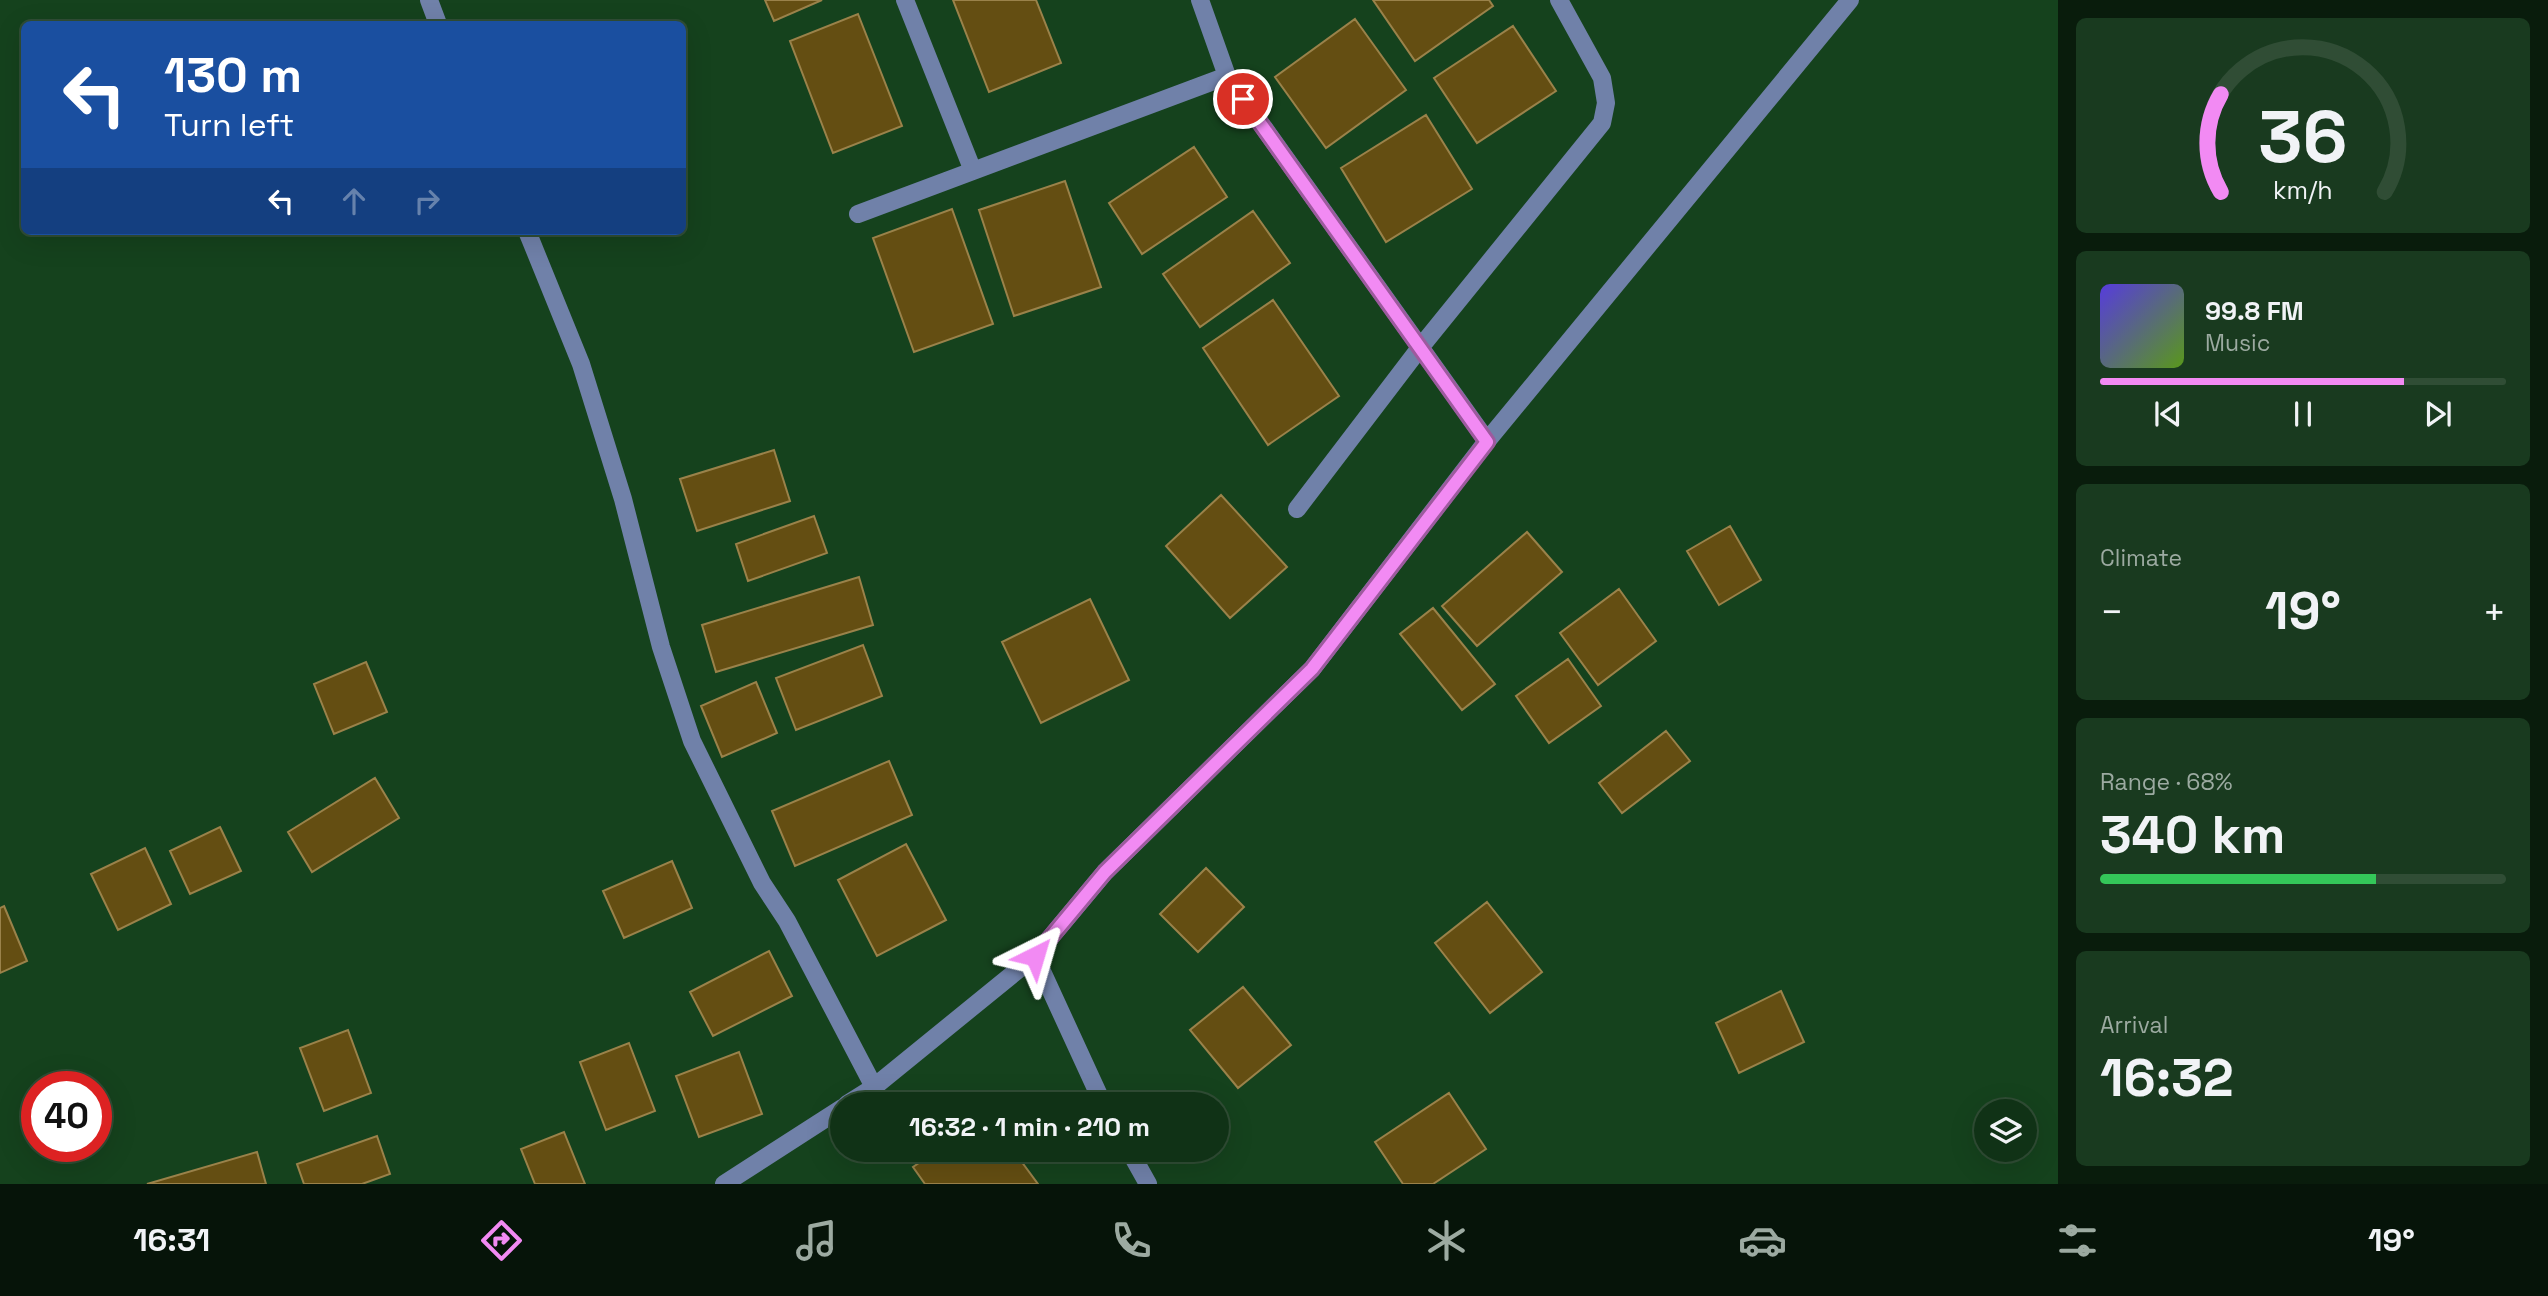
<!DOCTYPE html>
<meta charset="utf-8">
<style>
body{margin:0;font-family:"Space Grotesk",sans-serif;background:#193a1f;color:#f1f3f6;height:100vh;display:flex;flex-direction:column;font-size:26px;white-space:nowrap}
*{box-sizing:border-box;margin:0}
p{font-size:23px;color:#9caaa1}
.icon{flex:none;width:38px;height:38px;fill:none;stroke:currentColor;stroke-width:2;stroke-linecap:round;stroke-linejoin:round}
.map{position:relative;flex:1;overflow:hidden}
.sheet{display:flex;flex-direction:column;gap:18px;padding:18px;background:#091c0c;width:490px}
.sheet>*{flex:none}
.banner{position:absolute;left:21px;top:21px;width:665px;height:214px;border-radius:10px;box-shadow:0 7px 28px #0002,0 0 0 2px #304d35;background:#1a4fa0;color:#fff;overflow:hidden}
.fabs{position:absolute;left:1974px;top:1099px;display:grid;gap:14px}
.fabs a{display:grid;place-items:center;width:63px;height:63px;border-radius:50%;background:#103216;box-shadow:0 7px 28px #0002,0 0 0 2px #304d35;font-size:35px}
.speed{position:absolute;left:21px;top:1071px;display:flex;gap:14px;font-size:35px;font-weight:700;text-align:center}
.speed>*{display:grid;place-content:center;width:91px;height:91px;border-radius:50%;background:#103216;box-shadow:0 7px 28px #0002,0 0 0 2px #304d35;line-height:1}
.speed .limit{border:10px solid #d22;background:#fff;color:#111}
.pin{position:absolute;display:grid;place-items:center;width:60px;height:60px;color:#fff;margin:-30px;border:4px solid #fff;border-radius:50%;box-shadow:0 2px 7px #0007}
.me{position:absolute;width:77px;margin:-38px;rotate:40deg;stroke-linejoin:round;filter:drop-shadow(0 0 5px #0008)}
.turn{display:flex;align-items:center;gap:24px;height:147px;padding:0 28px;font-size:32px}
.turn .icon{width:91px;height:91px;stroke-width:2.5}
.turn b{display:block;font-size:49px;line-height:60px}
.lanes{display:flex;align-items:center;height:66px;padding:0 28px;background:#0003;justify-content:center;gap:35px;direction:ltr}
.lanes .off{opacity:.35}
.big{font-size:52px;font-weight:800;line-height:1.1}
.sheet .widget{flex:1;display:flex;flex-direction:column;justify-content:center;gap:10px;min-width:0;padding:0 24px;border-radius:10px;background:#193a1f}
.sheet .dial{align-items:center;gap:0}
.dial svg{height:182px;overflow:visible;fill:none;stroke:#304d35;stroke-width:7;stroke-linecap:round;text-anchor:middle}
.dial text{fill:#f1f3f6;stroke:none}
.song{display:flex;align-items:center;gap:21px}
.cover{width:84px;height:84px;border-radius:10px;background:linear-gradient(135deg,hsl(250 70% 55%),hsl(90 70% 35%))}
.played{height:7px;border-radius:4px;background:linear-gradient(90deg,#f28af3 75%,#304d35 75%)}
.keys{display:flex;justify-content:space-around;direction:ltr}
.heat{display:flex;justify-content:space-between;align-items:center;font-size:38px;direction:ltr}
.charge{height:10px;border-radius:5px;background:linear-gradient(90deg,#34c759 68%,#304d35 0)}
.trip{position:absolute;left:830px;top:1092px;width:399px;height:70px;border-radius:35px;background:#103216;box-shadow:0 7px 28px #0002,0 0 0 2px #304d35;font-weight:800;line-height:70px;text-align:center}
.dock{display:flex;height:112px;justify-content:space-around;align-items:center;background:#061409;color:#9caaa1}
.dock .icon{width:49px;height:49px}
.dock .active{color:#f28af3}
.dock b{font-size:32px;color:#f1f3f6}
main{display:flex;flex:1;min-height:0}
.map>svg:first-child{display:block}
</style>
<main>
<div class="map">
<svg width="2058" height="1184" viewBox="0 0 2058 1184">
<rect width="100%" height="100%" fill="#15421d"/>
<path fill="#644e12" stroke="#9a824a" stroke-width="2" d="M765 0H822L774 21Z
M953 0H1036L1061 63 989 92Z
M1373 0H1489L1493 6 1415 61Z
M858 14 902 126 833 153 790 41Z
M1355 19 1406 90 1326 148 1275 77Z
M1513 26 1556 91 1477 143 1434 78Z
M1426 115 1472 189 1386 242 1341 168Z
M1194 147 1227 197 1142 254 1109 203Z
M1065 181 1101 287 1014 316 979 210Z
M952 209 993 324 914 352 873 238Z
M1253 211 1290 263 1200 327 1163 274Z
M1273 300 1339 396 1268 445 1203 348Z
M774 450 790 501 697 531 680 479Z
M1221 495 1287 567 1230 618 1166 546Z
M814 516 827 553 748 581 736 544Z
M1730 526 1761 580 1719 605 1687 551Z
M1527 532 1562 572 1477 646 1442 606Z
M859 577 873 625 716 672 702 625Z
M1619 589 1656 641 1598 685 1560 633Z
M1090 599 1129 680 1041 723 1002 642Z
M1433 608 1495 684 1462 710 1400 634Z
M863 645 882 696 796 730 776 678Z
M1568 659 1601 706 1549 743 1516 696Z
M366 662 387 712 334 734 314 684Z
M756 682 777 733 722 757 701 706Z
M1666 731 1690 761 1622 813 1599 783Z
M889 761 912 815 795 866 772 811Z
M375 778 399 818 312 872 288 832Z
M220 827 241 871 190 894 170 851Z
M906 844 946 920 877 956 838 880Z
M145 848 171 904 118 930 91 874Z
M672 861 692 908 624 938 603 891Z
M1206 868 1244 907 1198 952 1160 914Z
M1487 902 1542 972 1490 1013 1435 943Z
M4 906 27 961 0 973V908Z
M769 951 792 996 713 1036 690 992Z
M1243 987 1291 1045 1238 1088 1190 1030Z
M1781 991 1804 1042 1739 1073 1716 1023Z
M348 1030 371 1093 324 1111 300 1048Z
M629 1043 655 1111 606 1130 580 1062Z
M739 1052 762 1114 699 1137 676 1076Z
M1449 1093 1486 1149 1433 1184H1403L1375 1142Z
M564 1132 585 1184H535L521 1149Z
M377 1136 390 1174 362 1184H304L297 1164Z
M938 1150H1013L1038 1184H925L913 1167Z
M257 1152 266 1184H147Z"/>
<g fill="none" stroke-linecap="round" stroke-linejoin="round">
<path stroke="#7081a9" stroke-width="18" d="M429 0 438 24
M905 0 973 171
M1200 0 1227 76 1487 441
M858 214 1227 76
M527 231 581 364 623 499 661 647 692 741 762 883 787 921 874 1087
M1297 509 1419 349 1602 123 1606 103 1602 78 1559 0
M847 1104 874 1087 1035 956
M1103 1104 1035 956 1105 872 1312 669 1487 441 1850 0
M1129 1150 1148 1184
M724 1184 842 1108"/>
</g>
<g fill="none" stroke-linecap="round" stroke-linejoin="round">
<defs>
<path id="route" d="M1035 956 1105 872 1312 669 1487 442 1243 99"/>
</defs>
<use href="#route" stroke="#9d5a9e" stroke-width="18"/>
<use href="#route" stroke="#f28af3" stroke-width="12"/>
</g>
</svg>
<div class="fabs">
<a><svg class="icon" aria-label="layers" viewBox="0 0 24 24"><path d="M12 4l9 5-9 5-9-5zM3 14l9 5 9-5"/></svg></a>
</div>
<div class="speed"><div class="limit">40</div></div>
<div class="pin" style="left:1243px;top:99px;background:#d93025"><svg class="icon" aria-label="arrive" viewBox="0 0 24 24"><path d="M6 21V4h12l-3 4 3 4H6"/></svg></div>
<svg class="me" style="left:1035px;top:956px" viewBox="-20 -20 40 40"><path d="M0-17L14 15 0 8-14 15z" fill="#f28af3" stroke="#fff" stroke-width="4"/></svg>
<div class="trip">16:32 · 1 min · 210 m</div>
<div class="banner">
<div class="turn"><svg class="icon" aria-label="left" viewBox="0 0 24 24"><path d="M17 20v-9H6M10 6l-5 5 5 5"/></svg><div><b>130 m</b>Turn left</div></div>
<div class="lanes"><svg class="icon" aria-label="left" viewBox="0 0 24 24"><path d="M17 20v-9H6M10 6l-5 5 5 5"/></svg><svg class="icon off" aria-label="ahead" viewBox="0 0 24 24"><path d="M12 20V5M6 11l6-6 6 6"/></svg><svg class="icon off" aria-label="right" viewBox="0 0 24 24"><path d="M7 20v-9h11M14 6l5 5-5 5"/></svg></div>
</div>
</div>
<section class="sheet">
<div class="widget dial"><svg viewBox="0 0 100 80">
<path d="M14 69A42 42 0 1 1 86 69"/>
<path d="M14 69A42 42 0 0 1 14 26" stroke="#f28af3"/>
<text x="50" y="56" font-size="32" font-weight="700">36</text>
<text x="50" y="72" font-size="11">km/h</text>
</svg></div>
<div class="widget">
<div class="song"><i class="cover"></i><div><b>99.8 FM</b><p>Music</p></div></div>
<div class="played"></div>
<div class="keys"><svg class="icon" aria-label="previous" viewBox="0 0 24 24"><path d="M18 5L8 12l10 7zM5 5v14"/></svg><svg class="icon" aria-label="pause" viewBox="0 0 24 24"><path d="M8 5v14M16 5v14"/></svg><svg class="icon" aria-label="next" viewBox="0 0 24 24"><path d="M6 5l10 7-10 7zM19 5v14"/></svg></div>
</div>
<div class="widget"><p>Climate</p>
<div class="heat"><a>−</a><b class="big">19°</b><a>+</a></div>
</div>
<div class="widget"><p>Range · 68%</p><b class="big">340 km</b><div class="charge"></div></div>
<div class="widget"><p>Arrival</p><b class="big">16:32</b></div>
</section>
</main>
<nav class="dock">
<b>16:31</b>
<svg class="icon active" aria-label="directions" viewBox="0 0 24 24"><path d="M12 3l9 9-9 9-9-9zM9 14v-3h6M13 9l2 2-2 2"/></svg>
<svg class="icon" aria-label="music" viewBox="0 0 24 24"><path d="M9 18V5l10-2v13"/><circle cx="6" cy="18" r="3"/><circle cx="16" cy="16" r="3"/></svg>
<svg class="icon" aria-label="phone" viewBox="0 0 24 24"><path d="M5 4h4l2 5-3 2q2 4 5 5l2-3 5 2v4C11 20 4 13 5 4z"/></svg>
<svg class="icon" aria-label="climate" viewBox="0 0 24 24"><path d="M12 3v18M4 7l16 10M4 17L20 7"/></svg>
<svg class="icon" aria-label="car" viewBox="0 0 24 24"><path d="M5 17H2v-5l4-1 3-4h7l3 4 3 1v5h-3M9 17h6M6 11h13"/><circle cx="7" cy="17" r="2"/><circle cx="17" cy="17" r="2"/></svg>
<svg class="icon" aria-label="filters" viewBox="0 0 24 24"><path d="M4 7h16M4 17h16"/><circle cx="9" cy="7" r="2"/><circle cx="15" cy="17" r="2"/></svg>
<b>19°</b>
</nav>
